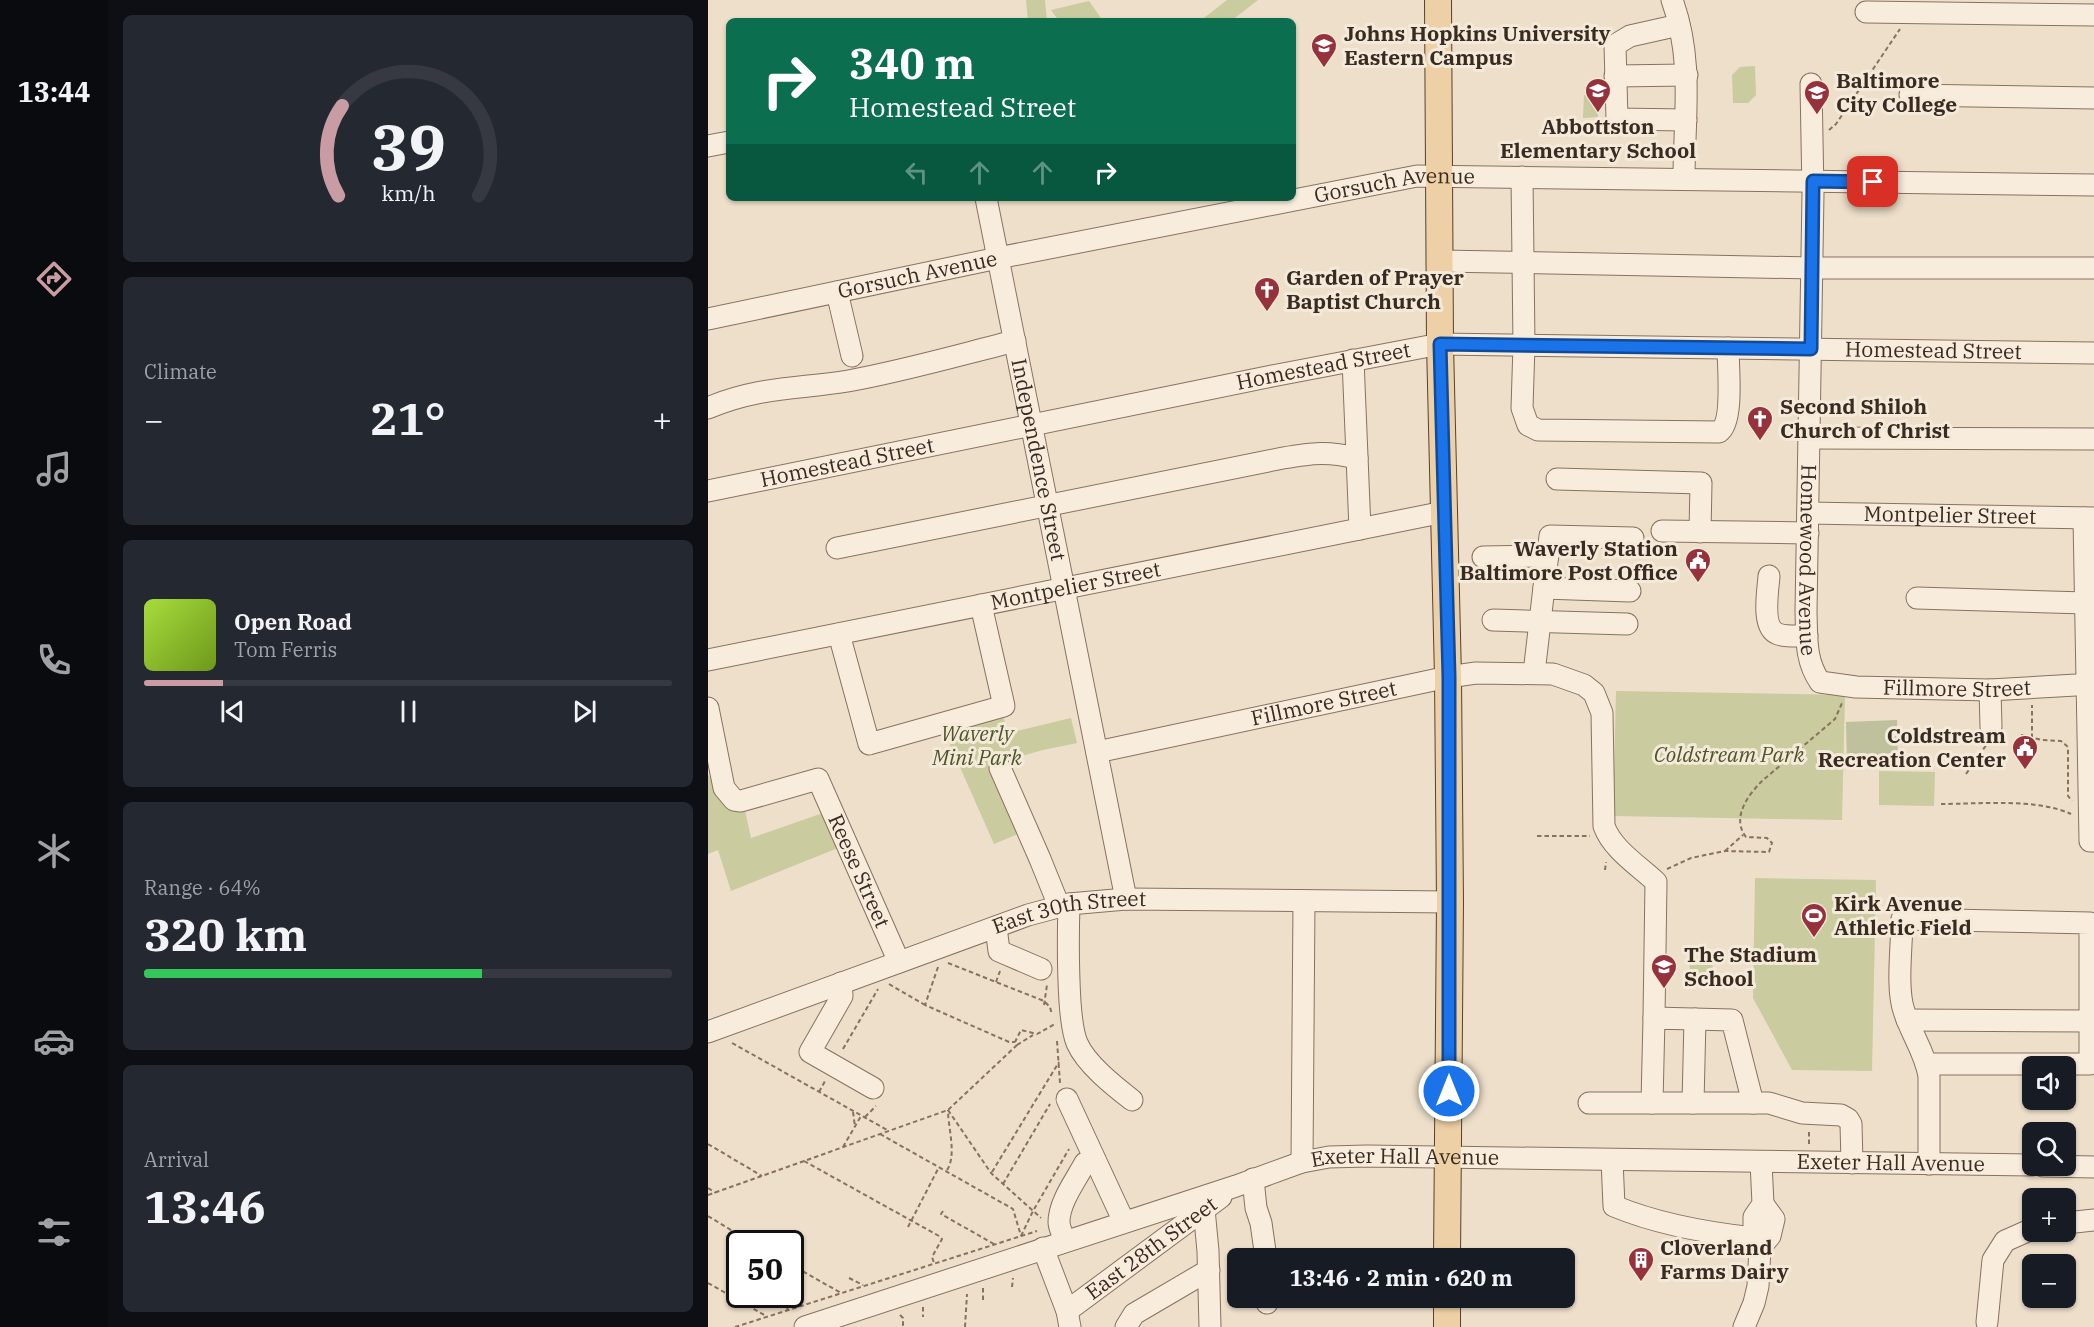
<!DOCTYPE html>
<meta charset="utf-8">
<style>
body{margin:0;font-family:"IBM Plex Serif",serif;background:#242831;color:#f1f3f6;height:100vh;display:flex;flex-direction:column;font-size:22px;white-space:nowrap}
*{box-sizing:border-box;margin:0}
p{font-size:20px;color:#9ea1a6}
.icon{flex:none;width:33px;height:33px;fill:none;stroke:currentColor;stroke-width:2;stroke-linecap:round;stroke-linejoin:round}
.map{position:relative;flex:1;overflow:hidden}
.panel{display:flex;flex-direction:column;gap:15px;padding:15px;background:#0d0f14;width:600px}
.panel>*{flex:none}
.guide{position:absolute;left:18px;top:18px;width:570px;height:183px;border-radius:9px;box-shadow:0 2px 4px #0004;background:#0b6e4f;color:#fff;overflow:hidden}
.buttons{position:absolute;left:1314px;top:1056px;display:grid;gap:12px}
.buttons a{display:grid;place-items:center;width:54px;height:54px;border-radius:9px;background:#171b24;box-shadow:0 2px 4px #0004;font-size:30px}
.speed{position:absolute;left:18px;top:1230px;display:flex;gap:12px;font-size:30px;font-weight:700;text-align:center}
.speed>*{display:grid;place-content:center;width:78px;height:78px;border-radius:50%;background:#171b24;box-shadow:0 2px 4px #0004;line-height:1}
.speed .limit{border:3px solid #111;border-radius:9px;background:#fff;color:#111}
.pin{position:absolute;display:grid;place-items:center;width:51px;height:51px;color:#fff;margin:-26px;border-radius:12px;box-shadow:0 3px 9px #0006}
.me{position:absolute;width:66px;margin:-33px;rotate:0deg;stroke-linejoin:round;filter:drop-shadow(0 0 4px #0008)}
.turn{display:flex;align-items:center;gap:21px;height:126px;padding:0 24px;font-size:27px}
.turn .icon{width:78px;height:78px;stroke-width:2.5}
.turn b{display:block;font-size:42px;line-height:51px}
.lanes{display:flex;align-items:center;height:57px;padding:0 24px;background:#0003;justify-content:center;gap:30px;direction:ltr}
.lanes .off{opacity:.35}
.big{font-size:45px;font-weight:700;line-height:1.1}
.panel .widget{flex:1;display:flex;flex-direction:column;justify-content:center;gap:9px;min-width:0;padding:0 21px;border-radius:9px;background:#242831}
.panel .dial{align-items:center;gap:0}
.dial svg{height:156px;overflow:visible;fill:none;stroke:#363941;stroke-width:7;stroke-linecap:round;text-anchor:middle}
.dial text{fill:#f1f3f6;stroke:none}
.song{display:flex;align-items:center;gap:18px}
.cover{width:72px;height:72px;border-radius:9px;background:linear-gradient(135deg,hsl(80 70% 55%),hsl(80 70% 35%))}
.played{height:6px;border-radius:3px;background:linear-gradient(90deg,#c89ca2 15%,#363941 15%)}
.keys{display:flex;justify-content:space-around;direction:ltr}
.heat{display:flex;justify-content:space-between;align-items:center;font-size:33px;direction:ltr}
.charge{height:9px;border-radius:4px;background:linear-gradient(90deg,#34c759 64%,#363941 0)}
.trip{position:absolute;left:519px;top:1248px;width:348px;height:60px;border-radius:9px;background:#171b24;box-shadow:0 2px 4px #0004;font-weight:700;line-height:60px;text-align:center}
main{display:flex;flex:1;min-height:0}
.menu{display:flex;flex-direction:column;width:108px;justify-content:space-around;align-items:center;background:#090b0e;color:#9ea1a6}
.menu .icon{width:42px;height:42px}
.menu .current{color:#c89ca2}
.menu b{font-size:27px;color:#f1f3f6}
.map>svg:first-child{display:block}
</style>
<main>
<nav class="menu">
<b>13:44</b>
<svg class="icon current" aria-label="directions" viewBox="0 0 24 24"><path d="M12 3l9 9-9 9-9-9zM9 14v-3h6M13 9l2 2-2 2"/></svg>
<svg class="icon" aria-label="music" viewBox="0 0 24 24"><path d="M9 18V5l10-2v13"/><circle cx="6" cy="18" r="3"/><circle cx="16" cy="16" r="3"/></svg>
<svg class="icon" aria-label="phone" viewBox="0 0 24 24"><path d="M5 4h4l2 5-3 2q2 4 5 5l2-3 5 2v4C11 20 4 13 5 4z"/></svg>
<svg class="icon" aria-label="climate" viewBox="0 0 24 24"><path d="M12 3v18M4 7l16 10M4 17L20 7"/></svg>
<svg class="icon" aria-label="car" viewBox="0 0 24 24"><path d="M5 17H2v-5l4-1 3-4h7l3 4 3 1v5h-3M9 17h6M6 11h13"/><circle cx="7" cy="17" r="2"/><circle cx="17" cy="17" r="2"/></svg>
<svg class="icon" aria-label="filters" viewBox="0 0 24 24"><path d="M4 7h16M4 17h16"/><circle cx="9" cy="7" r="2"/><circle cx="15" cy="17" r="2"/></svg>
</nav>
<section class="panel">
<div class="widget dial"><svg viewBox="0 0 100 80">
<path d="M14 69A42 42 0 1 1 86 69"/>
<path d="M14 69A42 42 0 0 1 16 23" stroke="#c89ca2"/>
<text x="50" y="56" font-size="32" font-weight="700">39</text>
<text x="50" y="72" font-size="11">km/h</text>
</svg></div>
<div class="widget"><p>Climate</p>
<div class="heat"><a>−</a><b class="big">21°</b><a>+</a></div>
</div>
<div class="widget">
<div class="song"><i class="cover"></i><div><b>Open Road</b><p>Tom Ferris</p></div></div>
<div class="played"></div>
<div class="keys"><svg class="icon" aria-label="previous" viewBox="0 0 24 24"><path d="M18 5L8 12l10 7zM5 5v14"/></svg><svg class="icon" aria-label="pause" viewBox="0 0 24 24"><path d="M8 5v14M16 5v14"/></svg><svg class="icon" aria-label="next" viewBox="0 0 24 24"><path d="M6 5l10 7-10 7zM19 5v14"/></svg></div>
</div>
<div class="widget"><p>Range · 64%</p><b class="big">320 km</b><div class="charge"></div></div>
<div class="widget"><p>Arrival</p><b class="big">13:46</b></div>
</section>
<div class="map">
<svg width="1386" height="1327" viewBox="0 0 1386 1327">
<rect width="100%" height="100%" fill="#eddfca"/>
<path fill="#cacb9e" d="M318 0H337L339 21H320Z
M519 0H550L523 21H492Z
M381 1 395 21H351L343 10Z
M1047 66 1048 95 1040 103H1025L1024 75 1032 67Z
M890 94V117L875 118 876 95Z
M908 691 1137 695 1134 820 905 816Z
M294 714 301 733 363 718 369 743 335 750 288 763 317 831 286 844 236 731Z
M1171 771 1227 772 1226 806 1171 805Z
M5 774 36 806 43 838 115 813 130 848 23 891 10 850 0 854V776Z
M1047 878 1168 880 1164 1071 1084 1070 1045 998Z
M982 958H1005L1004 982H981Z"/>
<path fill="#bfc09c" d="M1189 720 1190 763 1139 765 1138 722Z"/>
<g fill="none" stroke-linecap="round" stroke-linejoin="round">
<defs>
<g id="minor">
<path d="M964 0C986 60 976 118 976 179"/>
<path d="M1158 12 1386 15"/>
<path d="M971 25 922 36 907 45 909 119 978 120"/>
<path d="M907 76 979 75"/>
<path id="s1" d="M1103 84 1105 194 1098 612C1099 639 1097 660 1112 682L1148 687 1282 690 1386 684"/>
<path d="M1202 95 1386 98"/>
<path d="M0 146 21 142"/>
<path d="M814 177 816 345 814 408 820 425 830 430 1011 432C1026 422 1020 366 1020 348"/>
<path id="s2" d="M278 198 418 899"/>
<path d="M733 261 1104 268H1386"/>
<path d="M129 292 144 356"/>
<path id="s3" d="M0 319 290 258 709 176 1386 185"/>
<path d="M645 360 652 529"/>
<path d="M0 408C48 387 90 389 140 381 196 371 251 355 307 341"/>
<path d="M1101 438 1386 439"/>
<path d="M849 479 993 483 992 532"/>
<path id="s4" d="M0 491 564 376 732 344 1386 353"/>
<path id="s5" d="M1100 513 1386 518"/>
<path d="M1376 518 1382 841H1386"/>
<path d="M954 531 1100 533"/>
<path d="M129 548 575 458C605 453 619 451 649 458"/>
<path d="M775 557 840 556"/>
<path d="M1061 576C1060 591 1053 628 1070 634 1078 637 1091 636 1099 636"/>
<path d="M836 588 922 591"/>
<path d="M1209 598 1378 603"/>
<path d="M785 620 919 624"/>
<path d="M131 634 161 744 296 706 273 605"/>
<path id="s6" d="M0 660 736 512"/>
<path d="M826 673 842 536 925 538"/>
<path d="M1282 690 1283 727"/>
<path id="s7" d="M0 708 16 788 26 800 33 801 110 779 191 962"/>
<path id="s8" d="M389 752 740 677 768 673 845 674 876 685 886 693 894 713 896 826C904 849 931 866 948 882L946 1018"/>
<path d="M292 768 332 859 351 906"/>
<path d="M361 904C360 936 360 969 362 1002 363 1015 364 1031 369 1043 378 1064 406 1086 424 1100"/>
<path d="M288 927 291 951 333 969"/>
<path d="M133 983 134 996 102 1052 165 1088"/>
<path d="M1199 1020 1382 1021"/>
<path id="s9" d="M0 1032 320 915 361 904 418 899 742 902"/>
<path d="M1219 1064H1382V923L1194 919C1194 945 1188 988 1196 1011 1203 1034 1217 1052 1221 1076V1164"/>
<path d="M359 1099 416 1222"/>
<path d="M881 1103H1061L1094 1113 1133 1115 1140 1119 1143 1124 1144 1163"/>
<path d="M944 1103 946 1018 1024 1020 1045 1103"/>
<path d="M985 1103 987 1019"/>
<path d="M904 1160 906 1206C949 1224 1000 1233 1046 1238"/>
<path d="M594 1162 596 901"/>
<path d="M1335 1166 1386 1167"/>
<path d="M545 1179 548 1208 553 1223 558 1258"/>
<path d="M496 1209 500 1251 502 1327"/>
<path d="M1358 1223 1386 1220"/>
<path d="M357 1241C355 1235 351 1228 351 1222 351 1202 368 1180 377 1163"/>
<path d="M335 1248 359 1311 362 1327"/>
<path d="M1052 1248 1062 1236 1066 1219 1055 1204"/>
<path d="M559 1298V1303"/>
<path id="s10" d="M359 1311 513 1197"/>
<path d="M1279 1322 1285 1260 1297 1241 1324 1229"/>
<path id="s11" d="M97 1327 528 1186 594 1162 621 1157 659 1156 1324 1165"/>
<path d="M418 1327 426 1314 501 1270"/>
<path d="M1036 1327 1046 1303 1050 1286 1052 1248 1046 1238V1217L1055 1204 1053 1162"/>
</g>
<path id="major" d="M730 0 732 344 740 677 742 902 739 1258
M739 1327V1298"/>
</defs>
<use href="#minor" stroke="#89715f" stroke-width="23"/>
<use href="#major" stroke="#574033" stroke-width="28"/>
<path stroke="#89715f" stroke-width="2" stroke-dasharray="4.5 3" stroke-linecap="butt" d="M1121 130 1128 124 1192 29
M1313 735 1334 740 1353 741 1360 747V796L1364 801
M1324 738V705
M1258 774 1279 744
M1233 804C1272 804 1328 798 1363 814
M829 836H882
M1017 851 1035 835
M959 869 983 858 1017 851 1061 852 1064 843 1059 838 1038 837C1023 818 1040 795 1054 781L1127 719 1134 703
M897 870 898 862
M240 963 336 1001 342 1007 344 1015
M230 967 217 1005 301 1042H307
M288 982 292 971
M181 984 217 1005
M336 1005 339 985
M349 1041 352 1083
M24 1043 181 1131
M309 1045 325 1035
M135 1049 170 989
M111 1092 117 1081
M240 1110 283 1173 333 1218
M145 1112 147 1127
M157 1117 168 1106
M172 1134 305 1209 313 1236
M0 1144 54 1176
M1101 1144V1132
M135 1147 153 1116
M96 1161 231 1236 234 1239 224 1257 226 1263
M239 1170C249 1155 240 1128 240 1110
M284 1172 351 1062
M295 1184 342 1104
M0 1188 8 1193
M0 1195 240 1110 309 1045 307 1042 313 1030 329 1034 347 1024
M235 1211 233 1214 286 1244
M0 1216 46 1244
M200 1227 231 1167
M313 1236 325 1211 361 1149
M82 1264 133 1293
M141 1278 155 1285
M0 1283 58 1316
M304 1287 305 1278
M275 1288V1301
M66 1300 81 1310
M215 1307V1317
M192 1315 195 1318V1327
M27 1327 329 1231
M257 1327 259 1294"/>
<use href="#minor" stroke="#f8eddd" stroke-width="21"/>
<use href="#major" stroke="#edd0a5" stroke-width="26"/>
</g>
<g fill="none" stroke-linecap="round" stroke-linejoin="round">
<defs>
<path id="route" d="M741 1091V677L732 344 1103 349 1105 181 1165 182"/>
</defs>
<use href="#route" stroke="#114b97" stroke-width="15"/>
<use href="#route" stroke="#1a73e8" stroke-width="10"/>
</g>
<defs>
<symbol id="university-pin" viewBox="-11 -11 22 30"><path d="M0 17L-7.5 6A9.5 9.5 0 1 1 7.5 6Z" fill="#95323c" stroke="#f4ead9"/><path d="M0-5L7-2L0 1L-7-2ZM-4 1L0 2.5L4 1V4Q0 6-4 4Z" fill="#fff"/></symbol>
<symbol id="school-pin" viewBox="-11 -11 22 30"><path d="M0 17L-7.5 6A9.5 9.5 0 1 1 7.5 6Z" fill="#95323c" stroke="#f4ead9"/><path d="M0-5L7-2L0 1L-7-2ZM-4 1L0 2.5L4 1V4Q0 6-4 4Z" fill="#fff"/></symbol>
<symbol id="church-pin" viewBox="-11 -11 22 30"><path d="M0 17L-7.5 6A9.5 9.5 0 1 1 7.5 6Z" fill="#95323c" stroke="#f4ead9"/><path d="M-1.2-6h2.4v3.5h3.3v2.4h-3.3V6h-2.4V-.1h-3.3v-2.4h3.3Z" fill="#fff"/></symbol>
<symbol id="civic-pin" viewBox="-11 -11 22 30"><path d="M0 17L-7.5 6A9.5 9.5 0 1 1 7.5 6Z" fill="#95323c" stroke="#f4ead9"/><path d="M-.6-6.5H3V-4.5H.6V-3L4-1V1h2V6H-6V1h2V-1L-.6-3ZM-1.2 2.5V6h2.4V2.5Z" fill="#fff"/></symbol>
<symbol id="stadium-pin" viewBox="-11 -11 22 30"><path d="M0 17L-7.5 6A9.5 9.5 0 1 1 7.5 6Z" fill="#95323c" stroke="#f4ead9"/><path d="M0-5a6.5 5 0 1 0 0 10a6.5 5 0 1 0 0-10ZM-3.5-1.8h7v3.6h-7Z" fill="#fff"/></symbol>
<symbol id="building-pin" viewBox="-11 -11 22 30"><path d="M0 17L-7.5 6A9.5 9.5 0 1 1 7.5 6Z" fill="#95323c" stroke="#f4ead9"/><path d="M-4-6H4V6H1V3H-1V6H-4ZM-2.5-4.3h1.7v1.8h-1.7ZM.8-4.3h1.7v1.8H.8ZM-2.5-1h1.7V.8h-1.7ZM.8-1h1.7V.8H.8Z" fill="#fff"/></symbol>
</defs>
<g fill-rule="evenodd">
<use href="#university-pin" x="601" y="31" width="30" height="40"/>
<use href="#school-pin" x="875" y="76" width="30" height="40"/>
<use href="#school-pin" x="1094" y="78" width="30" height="40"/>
<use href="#church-pin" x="544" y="275" width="30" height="40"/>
<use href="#church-pin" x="1037" y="404" width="30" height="40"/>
<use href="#civic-pin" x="975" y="546" width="30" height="40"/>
<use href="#civic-pin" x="1302" y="733" width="30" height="40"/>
<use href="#stadium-pin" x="1091" y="901" width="30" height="40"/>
<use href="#school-pin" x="941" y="952" width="30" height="40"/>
<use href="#building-pin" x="918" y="1245" width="30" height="40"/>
</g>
<g text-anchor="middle" stroke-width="6" stroke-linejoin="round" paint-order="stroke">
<g font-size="21" font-weight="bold" fill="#3a2b22" stroke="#f4ead9" text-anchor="start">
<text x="636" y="41">Johns Hopkins University<tspan x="636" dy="24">Eastern Campus</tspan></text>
<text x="1128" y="88">Baltimore<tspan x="1128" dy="24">City College</tspan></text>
<text x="890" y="134" text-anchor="middle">Abbottston<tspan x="890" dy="24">Elementary School</tspan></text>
<text x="578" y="285">Garden of Prayer<tspan x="578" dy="24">Baptist Church</tspan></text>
<text x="1072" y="414">Second Shiloh<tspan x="1072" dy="24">Church of Christ</tspan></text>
<text x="970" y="556" text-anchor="end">Waverly Station<tspan x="970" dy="24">Baltimore Post Office</tspan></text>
<text x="1298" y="743" text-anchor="end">Coldstream<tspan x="1298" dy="24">Recreation Center</tspan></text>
<text x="1126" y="911">Kirk Avenue<tspan x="1126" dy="24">Athletic Field</tspan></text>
<text x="976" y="962">The Stadium<tspan x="976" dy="24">School</tspan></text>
<text x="952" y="1255">Cloverland<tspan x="952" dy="24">Farms Dairy</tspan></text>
</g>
<g font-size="21" fill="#3a2b22" stroke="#f4ead9">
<text dy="7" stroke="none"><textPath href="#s3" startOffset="700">Gorsuch Avenue</textPath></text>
<text dy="7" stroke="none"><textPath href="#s3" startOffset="214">Gorsuch Avenue</textPath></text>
<text dy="7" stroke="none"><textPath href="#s4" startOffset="1240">Homestead Street</textPath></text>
<text dy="7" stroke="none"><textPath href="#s4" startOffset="628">Homestead Street</textPath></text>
<text dy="7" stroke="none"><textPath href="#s2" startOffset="267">Independence Street</textPath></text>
<text dy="7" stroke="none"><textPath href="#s4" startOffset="142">Homestead Street</textPath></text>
<text dy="7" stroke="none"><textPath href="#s5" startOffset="142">Montpelier Street</textPath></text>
<text dy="7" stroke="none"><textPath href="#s1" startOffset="476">Homewood Avenue</textPath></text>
<text dy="7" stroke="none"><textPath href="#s6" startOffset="375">Montpelier Street</textPath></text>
<text dy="7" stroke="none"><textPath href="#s1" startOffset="738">Fillmore Street</textPath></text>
<text dy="7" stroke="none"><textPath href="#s8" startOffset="232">Fillmore Street</textPath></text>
<text dy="7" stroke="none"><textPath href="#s7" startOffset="285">Reese Street</textPath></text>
<text dy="7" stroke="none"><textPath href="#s9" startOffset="382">East 30th Street</textPath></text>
<text dy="7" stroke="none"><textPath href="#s11" startOffset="627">Exeter Hall Avenue</textPath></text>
<text dy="7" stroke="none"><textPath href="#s11" startOffset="1113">Exeter Hall Avenue</textPath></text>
<text dy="7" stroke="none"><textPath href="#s10" startOffset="105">East 28th Street</textPath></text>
</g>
<g font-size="21" font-style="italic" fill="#4e5529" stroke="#f4ead9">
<text x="269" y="741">Waverly<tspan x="269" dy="24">Mini Park</tspan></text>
<text x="1021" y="762">Coldstream Park</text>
</g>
</g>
</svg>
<div class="buttons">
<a><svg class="icon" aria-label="sound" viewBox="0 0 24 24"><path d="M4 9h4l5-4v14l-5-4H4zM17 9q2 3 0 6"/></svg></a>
<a><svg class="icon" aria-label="search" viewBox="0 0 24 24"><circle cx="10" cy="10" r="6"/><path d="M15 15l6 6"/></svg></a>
<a>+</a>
<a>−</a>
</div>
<div class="speed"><div class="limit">50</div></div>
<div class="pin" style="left:1165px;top:182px;background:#d93025"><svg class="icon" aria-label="arrive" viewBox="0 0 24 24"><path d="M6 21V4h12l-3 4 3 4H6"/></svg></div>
<svg class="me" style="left:741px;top:1091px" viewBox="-20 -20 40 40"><circle r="17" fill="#1a73e8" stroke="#fff" stroke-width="3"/><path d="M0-11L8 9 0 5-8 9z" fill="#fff"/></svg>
<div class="trip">13:46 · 2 min · 620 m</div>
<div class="guide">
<div class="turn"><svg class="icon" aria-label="right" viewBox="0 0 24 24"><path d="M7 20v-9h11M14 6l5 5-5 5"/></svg><div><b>340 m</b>Homestead Street</div></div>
<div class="lanes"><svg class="icon off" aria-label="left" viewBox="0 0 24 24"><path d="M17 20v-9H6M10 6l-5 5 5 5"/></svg><svg class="icon off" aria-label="ahead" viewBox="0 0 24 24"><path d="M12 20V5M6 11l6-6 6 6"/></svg><svg class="icon off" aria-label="ahead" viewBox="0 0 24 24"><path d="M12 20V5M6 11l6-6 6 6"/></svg><svg class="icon" aria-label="right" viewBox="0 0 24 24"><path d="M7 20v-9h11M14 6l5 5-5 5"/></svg></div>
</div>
</div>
</main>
